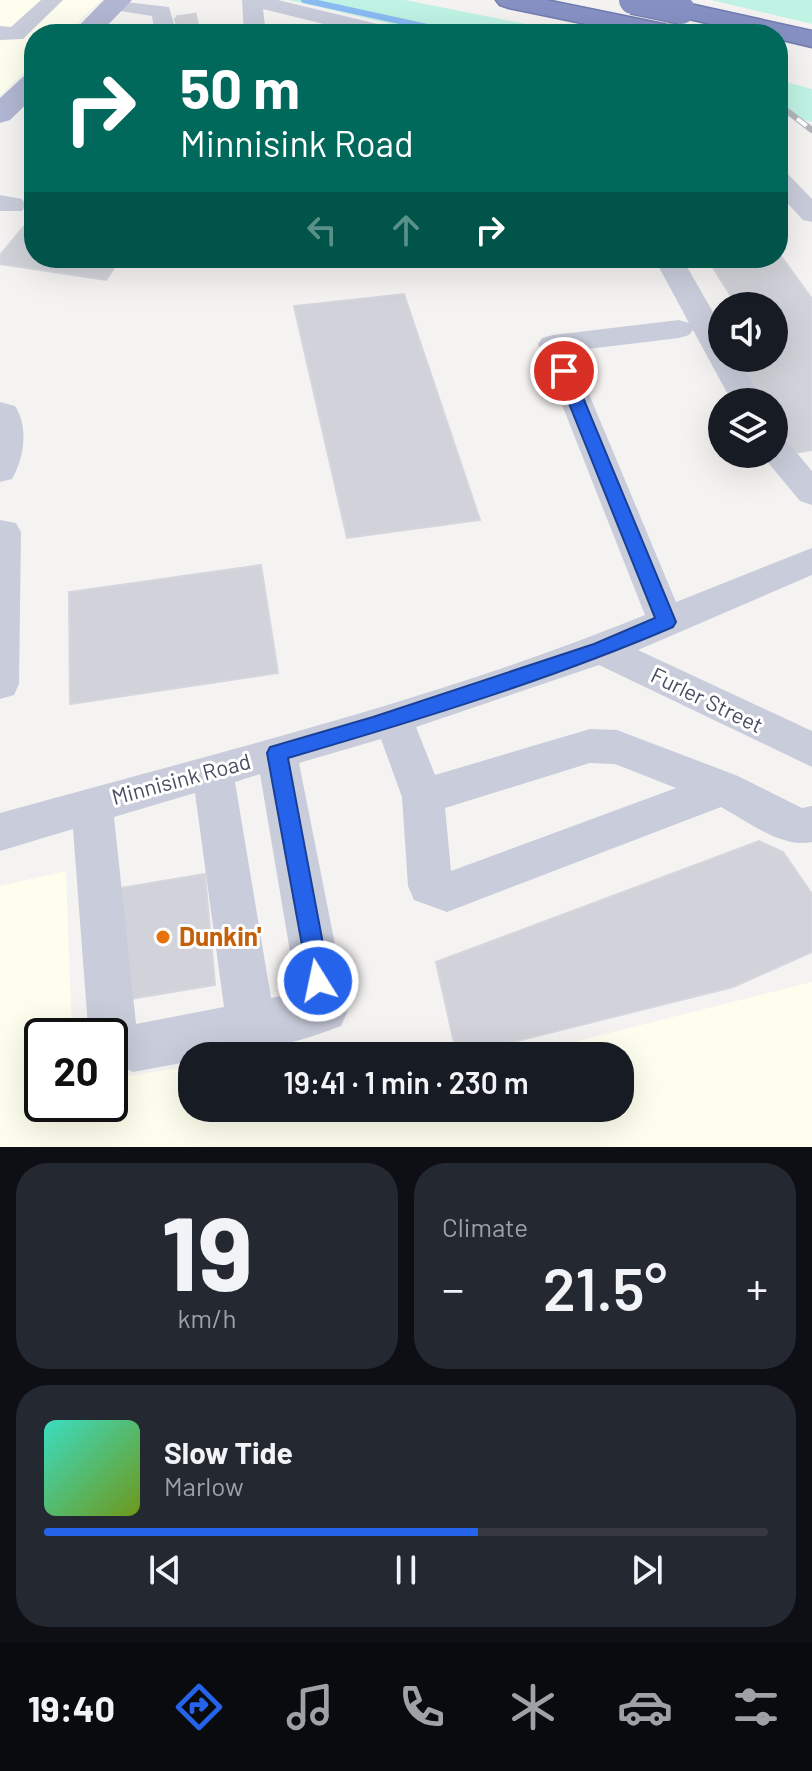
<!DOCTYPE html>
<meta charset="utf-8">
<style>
body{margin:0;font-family:Barlow,sans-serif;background:#242831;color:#f1f3f6;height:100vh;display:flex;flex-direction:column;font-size:30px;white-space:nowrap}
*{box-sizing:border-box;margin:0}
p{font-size:26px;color:#9ea1a6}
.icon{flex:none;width:44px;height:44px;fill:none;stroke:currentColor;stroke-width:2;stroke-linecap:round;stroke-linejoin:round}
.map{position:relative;height:1147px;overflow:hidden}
.panel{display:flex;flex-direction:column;gap:16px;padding:16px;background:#0d0f14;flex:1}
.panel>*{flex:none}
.top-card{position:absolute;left:24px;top:24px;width:764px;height:244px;border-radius:32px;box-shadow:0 8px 32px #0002;background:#00695c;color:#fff;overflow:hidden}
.buttons{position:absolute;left:708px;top:292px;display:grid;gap:16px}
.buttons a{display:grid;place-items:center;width:80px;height:80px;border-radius:50%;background:#171b24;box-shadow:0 8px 32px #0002;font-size:40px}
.speed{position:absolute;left:24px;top:1018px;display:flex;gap:16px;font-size:40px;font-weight:700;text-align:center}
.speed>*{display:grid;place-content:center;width:104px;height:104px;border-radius:50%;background:#171b24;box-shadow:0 8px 32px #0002;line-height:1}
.speed .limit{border:4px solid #111;border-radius:12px;background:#fff;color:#111}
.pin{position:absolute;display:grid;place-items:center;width:68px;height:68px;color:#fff;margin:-34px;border:4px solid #fff;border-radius:50%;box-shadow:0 2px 8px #0007}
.me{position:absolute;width:88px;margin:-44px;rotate:350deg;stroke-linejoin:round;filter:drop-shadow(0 0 6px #0008)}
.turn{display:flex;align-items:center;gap:28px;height:168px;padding:0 24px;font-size:36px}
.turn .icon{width:104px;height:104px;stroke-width:2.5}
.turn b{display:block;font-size:56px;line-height:68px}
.lanes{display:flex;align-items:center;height:76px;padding:0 24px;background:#0003;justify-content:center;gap:40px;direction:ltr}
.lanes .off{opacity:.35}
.big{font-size:60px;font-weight:600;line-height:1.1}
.panel .tile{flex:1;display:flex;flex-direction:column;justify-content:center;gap:12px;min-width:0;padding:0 28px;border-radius:32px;background:#242831}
.panel .dial{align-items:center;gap:0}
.dial b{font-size:104px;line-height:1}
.song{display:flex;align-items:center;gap:24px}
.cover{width:96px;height:96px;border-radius:12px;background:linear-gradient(135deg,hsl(170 70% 55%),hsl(80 70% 35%))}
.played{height:8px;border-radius:4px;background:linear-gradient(90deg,#2563eb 60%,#363941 60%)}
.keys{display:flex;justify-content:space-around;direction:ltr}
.heat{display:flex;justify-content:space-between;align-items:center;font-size:44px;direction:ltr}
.panel .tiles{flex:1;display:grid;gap:16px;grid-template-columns:1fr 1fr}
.tile:last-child{grid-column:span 2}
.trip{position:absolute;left:178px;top:1042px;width:456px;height:80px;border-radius:32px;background:#171b24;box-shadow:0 8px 32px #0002;font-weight:600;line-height:80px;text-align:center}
.menu{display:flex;height:128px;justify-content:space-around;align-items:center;background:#090b0e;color:#9ea1a6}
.menu .icon{width:56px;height:56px}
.menu .selected{color:#2563eb}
.menu b{font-size:36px;color:#f1f3f6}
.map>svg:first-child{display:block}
</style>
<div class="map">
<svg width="812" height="1147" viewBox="0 0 812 1147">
<rect width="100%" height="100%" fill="#f5f3f2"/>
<path fill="#fdfeed" d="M0 0H101L65 34H34V63L0 95Z
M66 871 72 1036H42V1104H110V1079L192 1066V1108H620V1056H518L812 982V1147H0V886Z"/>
<path fill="#c0f3e4" d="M289 0H405L576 34H434Z
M711 0H812V24Z
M778 80 812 89V122L778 114Z"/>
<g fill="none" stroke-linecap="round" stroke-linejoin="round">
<path stroke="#8abbf3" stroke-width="6" d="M304 0 459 34"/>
</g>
<path fill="#d2d2da" stroke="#d6d6de" stroke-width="2" d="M185 15H193L197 32 180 33 177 16Z
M34 214V258H121L106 280 0 264V255Z
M778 252 812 299V450L795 453 774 418V402H764L738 358H774V306H737L707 258H778Z
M404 294 480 520 347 538 294 306Z
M261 565 278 673 70 704 69 592Z
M759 841 783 852 812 894V952L733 987 457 1056 436 962Z
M205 874 215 985 118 1001 114 889Z"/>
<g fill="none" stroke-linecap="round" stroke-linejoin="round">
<path stroke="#d2d2d5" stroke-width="23" stroke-dasharray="23 12" stroke-linecap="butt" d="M185 15 189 32"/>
<defs>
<path id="highway" d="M496 0H546L673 26 682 28 686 34H635L509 8 500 5Z
M681 2 812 31V47L778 39V34H754L672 15 668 10 672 5Z"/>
</defs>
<use href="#highway" stroke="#727cb0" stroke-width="3"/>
<path fill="#c9ccda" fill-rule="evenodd" d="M41 0H63L23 39 0 40V26L11 27Z
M109 0 169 7 177 34H155L152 16 107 9 104 5Z
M242 0H278L398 29 401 34H364L263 9 266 34H244Z
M778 170 787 173 812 199V222L803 220 778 193Z
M0 195 22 199 26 205 22 211H0Z
M654 258H682L722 328V358H738L764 402H732L693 330 689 335 679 338 571 351 676 602 812 548V575L638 650 812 731V767L599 665 416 727 435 775 590 729 617 730 738 776 802 808 812 806V842C783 849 747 821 721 807L447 912 414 900 408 886 402 797 381 739 299 763 348 1010 341 1026C296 1044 240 1056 192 1056V1061L133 1072 110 1062V1036H92L88 1027 73 829 0 851V813C215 753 437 700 645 615L538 344 542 338 553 335 679 320 689 323ZM590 763 615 764 676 788 451 871 445 808ZM260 774 297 993 271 998 235 782ZM195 793 224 1007 136 1024 114 817Z
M0 402 15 406C29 427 24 458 12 479L0 482Z
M774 437 786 440 812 471V505L800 501 761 454H774Z
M0 520 16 523 21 532 19 684 14 695 0 699Z"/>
<path fill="#b1b7d2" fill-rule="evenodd" d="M104 0H132L99 34H71Z
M34 74V97L10 120 0 123V98L24 76Z"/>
<use href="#highway" fill="#8791c4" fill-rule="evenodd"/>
<defs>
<path id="rail" d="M640 0 685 34
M778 104 812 130"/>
</defs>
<use href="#rail" stroke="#b4b5bd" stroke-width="6"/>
<use href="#rail" stroke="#fff" stroke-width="4" stroke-dasharray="12" stroke-linecap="butt"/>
<defs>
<path id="highway-bridge" d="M633 0 681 10"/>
</defs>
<use href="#highway-bridge" stroke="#727cb0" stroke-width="30" stroke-linecap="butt"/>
<use href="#highway-bridge" stroke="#8791c4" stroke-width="28"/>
</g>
<path fill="#2563eb" stroke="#184099" stroke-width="2" d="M564 366 572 371 676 622 673 627C549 680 418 720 288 758L330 981 327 989 318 993 310 989 267 753 270 747 373 717 594 644 655 618 556 371Z"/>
<circle fill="#e8710a" stroke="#fff" stroke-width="3" cx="163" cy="937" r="8"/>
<g text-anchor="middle" stroke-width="6" stroke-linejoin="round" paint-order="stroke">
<g font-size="22" fill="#484d62" stroke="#fff">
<text transform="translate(707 700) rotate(26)" y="8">Furler Street</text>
<text transform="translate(181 779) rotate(-15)" y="8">Minnisink Road</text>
</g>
<g font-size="26" font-weight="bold" fill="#c56008" stroke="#fff" text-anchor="start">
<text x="179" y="946">Dunkin'</text>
</g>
</g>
</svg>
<div class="buttons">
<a><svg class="icon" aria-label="sound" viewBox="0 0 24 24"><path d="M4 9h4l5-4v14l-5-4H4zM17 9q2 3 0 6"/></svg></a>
<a><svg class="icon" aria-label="layers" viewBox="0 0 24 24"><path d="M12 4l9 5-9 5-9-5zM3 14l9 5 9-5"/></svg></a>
</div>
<div class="speed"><div class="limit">20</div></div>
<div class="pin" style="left:564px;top:371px;background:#d93025"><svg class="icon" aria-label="arrive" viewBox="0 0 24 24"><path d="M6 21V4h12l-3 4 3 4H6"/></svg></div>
<svg class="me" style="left:318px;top:981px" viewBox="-20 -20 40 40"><circle r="17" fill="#2563eb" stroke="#fff" stroke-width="3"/><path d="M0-11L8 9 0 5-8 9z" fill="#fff"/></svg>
<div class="trip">19:41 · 1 min · 230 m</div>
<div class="top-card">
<div class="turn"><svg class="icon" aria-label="right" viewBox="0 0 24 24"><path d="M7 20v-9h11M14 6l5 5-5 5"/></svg><div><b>50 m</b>Minnisink Road</div></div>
<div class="lanes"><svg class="icon off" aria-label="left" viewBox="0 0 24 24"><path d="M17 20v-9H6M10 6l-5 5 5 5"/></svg><svg class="icon off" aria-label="ahead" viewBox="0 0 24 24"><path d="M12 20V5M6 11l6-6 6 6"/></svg><svg class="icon" aria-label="right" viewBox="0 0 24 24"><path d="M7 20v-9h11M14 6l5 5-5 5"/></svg></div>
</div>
</div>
<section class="panel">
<div class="tiles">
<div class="tile dial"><b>19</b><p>km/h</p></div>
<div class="tile"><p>Climate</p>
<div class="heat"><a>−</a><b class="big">21.5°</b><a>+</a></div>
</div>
<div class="tile">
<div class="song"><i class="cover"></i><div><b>Slow Tide</b><p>Marlow</p></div></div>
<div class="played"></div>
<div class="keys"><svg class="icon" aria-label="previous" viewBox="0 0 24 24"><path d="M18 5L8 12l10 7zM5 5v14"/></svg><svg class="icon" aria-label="pause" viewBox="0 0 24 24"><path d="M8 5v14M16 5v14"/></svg><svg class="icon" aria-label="next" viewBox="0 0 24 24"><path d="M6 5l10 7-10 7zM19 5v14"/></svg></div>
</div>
</div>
</section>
<nav class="menu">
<b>19:40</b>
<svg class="icon selected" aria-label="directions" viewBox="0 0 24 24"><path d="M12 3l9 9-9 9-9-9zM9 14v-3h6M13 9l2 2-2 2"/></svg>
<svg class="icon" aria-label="music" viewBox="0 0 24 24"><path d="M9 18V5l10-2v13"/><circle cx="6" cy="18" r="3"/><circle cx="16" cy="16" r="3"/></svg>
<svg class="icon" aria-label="phone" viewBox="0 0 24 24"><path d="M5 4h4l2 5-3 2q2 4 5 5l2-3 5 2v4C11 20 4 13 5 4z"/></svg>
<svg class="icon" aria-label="climate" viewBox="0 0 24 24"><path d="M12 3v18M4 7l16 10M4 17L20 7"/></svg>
<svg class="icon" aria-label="car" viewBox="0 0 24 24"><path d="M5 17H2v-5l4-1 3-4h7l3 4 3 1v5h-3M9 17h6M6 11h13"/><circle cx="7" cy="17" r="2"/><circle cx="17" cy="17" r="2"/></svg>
<svg class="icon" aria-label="filters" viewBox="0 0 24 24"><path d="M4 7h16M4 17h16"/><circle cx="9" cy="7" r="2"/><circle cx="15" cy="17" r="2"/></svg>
</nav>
